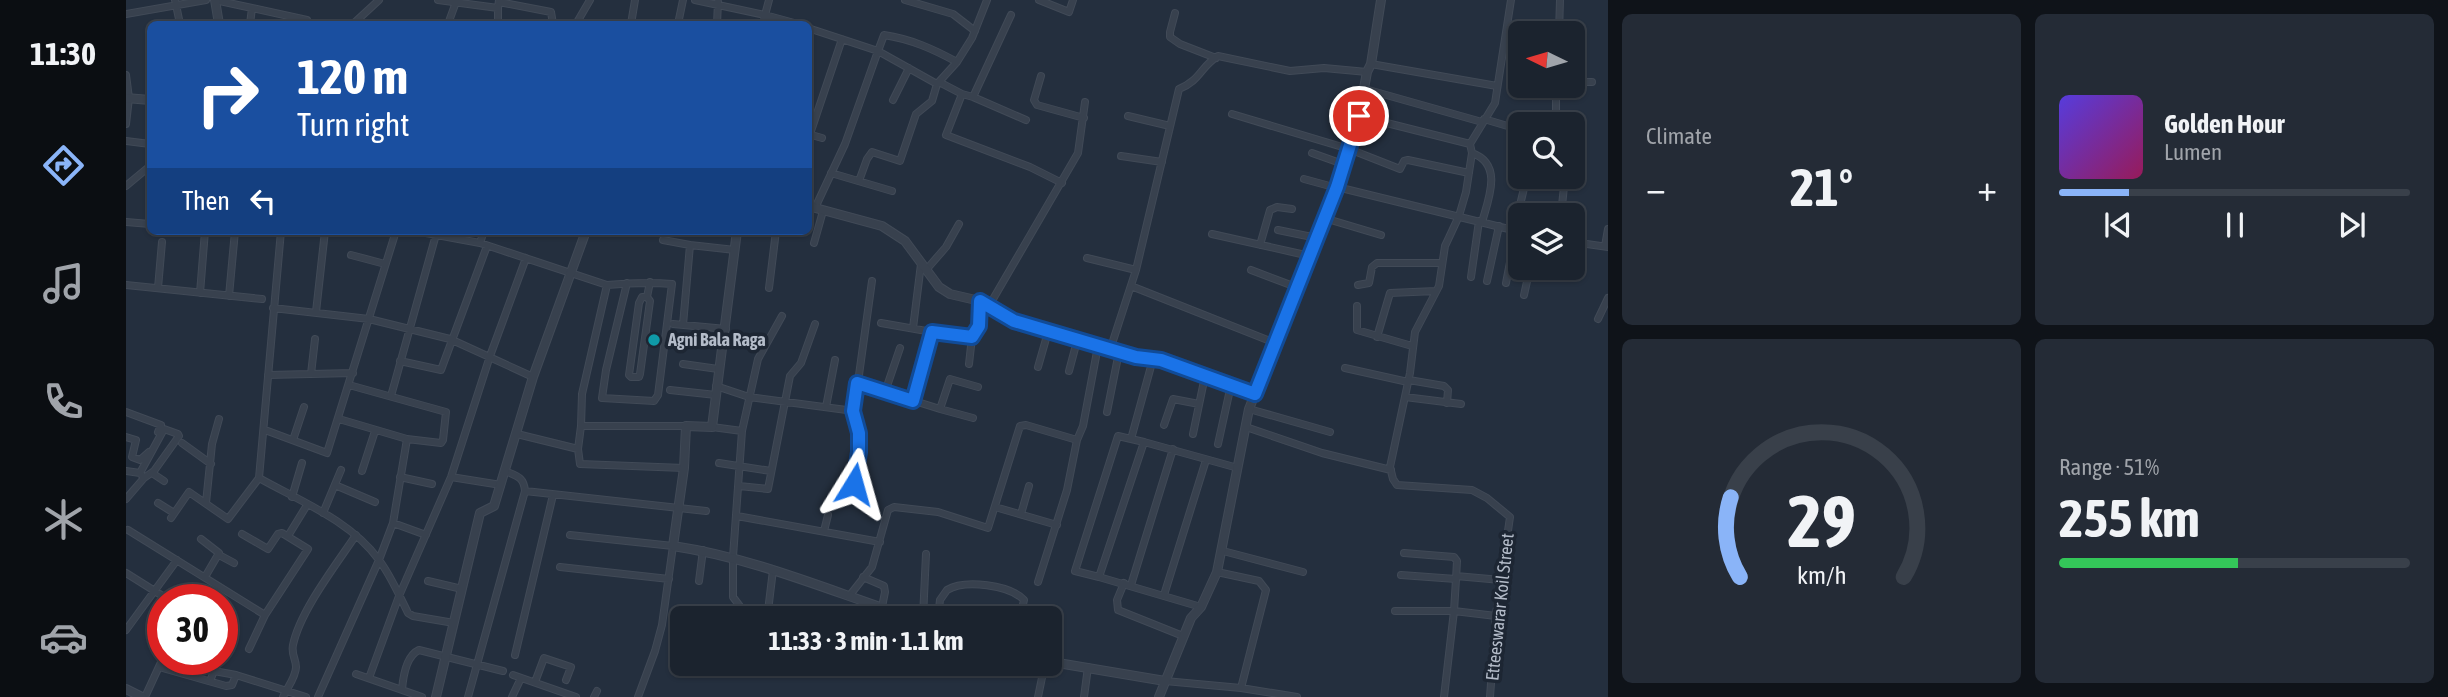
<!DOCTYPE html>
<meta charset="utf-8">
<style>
body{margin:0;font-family:"Asap Condensed",sans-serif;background:#242b36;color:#f1f3f6;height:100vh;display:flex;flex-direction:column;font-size:26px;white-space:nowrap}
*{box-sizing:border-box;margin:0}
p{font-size:23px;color:#a0a4aa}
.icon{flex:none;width:38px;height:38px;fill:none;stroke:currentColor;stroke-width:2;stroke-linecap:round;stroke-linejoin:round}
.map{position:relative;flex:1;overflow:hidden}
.panel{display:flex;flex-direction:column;gap:14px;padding:14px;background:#0f1319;width:840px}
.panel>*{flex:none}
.guide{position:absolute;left:21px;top:21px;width:665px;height:214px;border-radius:10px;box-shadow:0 2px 5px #0004,0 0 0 2px #39404a;background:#1a4fa0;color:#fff;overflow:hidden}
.needle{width:46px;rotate:275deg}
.tools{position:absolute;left:1382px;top:21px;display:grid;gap:14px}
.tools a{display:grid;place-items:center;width:77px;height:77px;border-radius:10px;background:#1b232e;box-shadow:0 2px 5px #0004,0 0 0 2px #39404a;font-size:35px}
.speed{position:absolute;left:21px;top:584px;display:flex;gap:14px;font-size:35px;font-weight:700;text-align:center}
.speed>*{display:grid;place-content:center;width:91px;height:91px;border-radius:50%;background:#1b232e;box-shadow:0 2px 5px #0004,0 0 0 2px #39404a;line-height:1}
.speed .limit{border:10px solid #d22;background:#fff;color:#111}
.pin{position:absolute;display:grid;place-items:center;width:60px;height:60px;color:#fff;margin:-30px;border:4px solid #fff;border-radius:50%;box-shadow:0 2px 7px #0007}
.me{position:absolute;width:77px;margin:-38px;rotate:8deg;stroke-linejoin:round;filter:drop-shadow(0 0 5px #0008)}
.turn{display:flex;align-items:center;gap:24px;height:147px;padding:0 35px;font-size:32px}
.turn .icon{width:91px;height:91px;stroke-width:2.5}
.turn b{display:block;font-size:49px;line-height:60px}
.then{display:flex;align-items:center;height:66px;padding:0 35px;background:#0003;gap:14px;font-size:26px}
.big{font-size:52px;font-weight:700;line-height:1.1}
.panel .card{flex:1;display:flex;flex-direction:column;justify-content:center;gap:10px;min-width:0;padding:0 24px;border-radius:10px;background:#242b36}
.panel .dial{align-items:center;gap:0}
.dial svg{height:182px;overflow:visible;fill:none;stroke:#39404a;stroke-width:7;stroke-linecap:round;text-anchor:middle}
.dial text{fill:#f1f3f6;stroke:none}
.song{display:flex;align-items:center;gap:21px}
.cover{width:84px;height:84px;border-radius:10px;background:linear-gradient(135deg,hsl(250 70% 55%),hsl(330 70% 35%))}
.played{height:7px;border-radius:4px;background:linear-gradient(90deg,#8ab4f8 20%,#39404a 20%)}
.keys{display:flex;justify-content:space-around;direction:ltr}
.heat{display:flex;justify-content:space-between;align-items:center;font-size:38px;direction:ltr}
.charge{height:10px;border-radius:5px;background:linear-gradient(90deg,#34c759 51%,#39404a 0)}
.panel .tiles{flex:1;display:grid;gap:14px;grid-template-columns:repeat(2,1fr)}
.trip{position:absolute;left:544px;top:606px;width:392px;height:70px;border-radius:10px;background:#1b232e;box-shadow:0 2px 5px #0004,0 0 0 2px #39404a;font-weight:700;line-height:70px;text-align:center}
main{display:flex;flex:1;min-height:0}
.dock{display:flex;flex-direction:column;width:126px;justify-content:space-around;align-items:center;background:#0b0e12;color:#a0a4aa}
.dock .icon{width:49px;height:49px}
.dock .current{color:#8ab4f8}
.dock b{font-size:32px;color:#f1f3f6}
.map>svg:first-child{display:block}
</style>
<main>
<nav class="dock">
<b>11:30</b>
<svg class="icon current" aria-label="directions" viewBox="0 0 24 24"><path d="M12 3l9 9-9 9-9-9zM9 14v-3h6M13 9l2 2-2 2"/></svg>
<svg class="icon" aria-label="music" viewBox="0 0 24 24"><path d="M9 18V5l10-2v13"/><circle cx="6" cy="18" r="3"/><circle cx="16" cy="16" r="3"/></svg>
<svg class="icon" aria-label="phone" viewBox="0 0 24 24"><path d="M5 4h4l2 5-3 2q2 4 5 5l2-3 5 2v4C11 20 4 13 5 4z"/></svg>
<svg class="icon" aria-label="climate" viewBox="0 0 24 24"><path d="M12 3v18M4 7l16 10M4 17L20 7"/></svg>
<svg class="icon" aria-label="car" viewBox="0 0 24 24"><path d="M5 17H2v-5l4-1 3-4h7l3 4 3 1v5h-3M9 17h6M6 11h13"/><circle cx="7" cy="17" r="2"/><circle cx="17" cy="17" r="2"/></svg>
</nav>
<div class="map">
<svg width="1482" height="697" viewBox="0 0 1482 697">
<rect width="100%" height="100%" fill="#242f3e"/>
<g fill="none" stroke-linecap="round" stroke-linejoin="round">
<defs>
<path id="minor" d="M49 0 54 24
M89 0 126 8 124 24
M312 0 372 8 373 0
M569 0 639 15 643 0
M779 0 827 14 849 31
M913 0 943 12 947 0
M373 2 425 12 427 24
M126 8 181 20
M372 8V24
M1049 13 1044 32V37L1054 44 1090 58
M0 14 80 0
M227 24 253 0
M254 24 259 23 265 24
M322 24 330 2
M450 24 464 0
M505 24 509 0
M552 24 557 0
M591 24 592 2
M635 24 639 15 672 24
M682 28 752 51 758 35C785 39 807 49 831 62
M1433 33 1434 0
M1245 64 1371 86
M0 75 3 98 0 124
M915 76 908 100 911 105 958 118
M813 82 836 94 847 97 885 15
M1447 82H1466
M1239 89 1356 122
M836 94 820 135 904 167 936 183
M847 97 900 120
M767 100 783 68
M1106 114 1223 149 1274 169 1278 161 1282 160 1343 173
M1002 116 1044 126
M1233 116 1344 144
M1358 119 1395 130
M1430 124V86
M682 134 696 138
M684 134 716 39
M0 141 24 144
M1394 147 1395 144
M1186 153 1217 164
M1346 153C1377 164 1363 198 1356 222
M995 156 1036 162
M705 173 766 191
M1178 179 1211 188
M733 181 741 159 746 152 774 161 790 114 806 101 811 84
M0 186 24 166
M1211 187 1395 232
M689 208 719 144 752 51 811 84 831 62 846 38 861 0
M1435 215 1439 177
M1198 218 1255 235
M0 222 24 224
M1152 230 1191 238
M1388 230 1400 180
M289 231 354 243 481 285C503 283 524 282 546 284L532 395 528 401 476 398 480 370 501 283
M446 231 458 234
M1086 234 1184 256
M537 240 564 245
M1447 242 1482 247
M354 243 358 231
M688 243 697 211
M1134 245 1144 210 1151 207 1166 209
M1479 246 1482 229
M225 255 259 264
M961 258 1010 270
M800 270 820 247 833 224
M1125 270 1170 287
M1345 277 1353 221
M1361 281 1373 226
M1380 283 1390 231
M0 285 136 299
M1232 285 1243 283 1246 267 1251 263H1316
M1005 286 1149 343
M32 288 36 242
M643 288 650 231
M74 293 79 231
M1398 295 1404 268
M103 296 109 231
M521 297 524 301 514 374 513 377H505L503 375 513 303 516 297H521L524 282
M863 306 952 153 959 102
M1231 306V330L1286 346
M147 308 243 319 324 339 407 377
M190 312 199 231
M656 316 632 359 616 431 607 557V597L616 609 642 611 668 618
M1472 319 1482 298
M755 323 806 332 787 401
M547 324 600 329
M557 325 564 245 609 250
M787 328 795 264
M806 332 846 337 853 326 854 301
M1251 337 1264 293 1310 291
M984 350 1010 270 1053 89C1075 80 1074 67 1092 56L1164 71 1198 68 1241 72
M274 361 315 370 361 246
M557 364 592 369
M843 364 846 337
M912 367 922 332
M1219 368 1282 382
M943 371 951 341
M185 374 189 339
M142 375 227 373
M1283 380 1318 386 1322 390 1321 403
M731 383 814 409 824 379 852 387
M223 385 320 412 317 440 315 443 281 439
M590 386 623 397 728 411
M544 390 590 395
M759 392 774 348
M265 396 311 231
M1279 397 1335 404
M700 407 709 360
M814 409 847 418
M1123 409 1204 432
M0 412 35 425 32 432
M981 412 993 352
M1038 425 1047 399 1073 404
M455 426 456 394 481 285
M586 427 616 431
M1120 427 1196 453 1265 470
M139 430 201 453 270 231
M391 434 452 449 454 464 558 468
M1067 434 1079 376
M0 437 10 440 6 457 14 460 23 452
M1005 439 1027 359
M167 440 178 407
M56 443 85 464
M1092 444 1105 385
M452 449 455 426H560
M593 463 645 471
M0 471 14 473 18 478 0 499
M236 471 249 431
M379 471C391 476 398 477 399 491L580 511
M14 473 38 429 52 434 53 436 28 471 18 478
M26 473 38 481
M274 477 306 484
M325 477 375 485
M133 478C174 501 225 521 253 560 265 576 273 595 282 613L287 616 328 623
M728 484 731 467 733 433 728 411 746 281
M209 485 249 502
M613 486 642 489 664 376 675 363 689 324
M166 497 176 463
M32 503 48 513
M80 503 86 444 93 419
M869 507 931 525
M197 513 215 470
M895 514 903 486
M611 516 754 542
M45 518 63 492 102 519 133 478 155 231
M267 523 300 535
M2 530 139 615
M698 531 702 515
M116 534 142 549 152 534 156 533 182 549 139 615 123 649
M444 535 547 546 536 625 529 651 512 697
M162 536 181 505
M75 539 93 553 79 577
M1097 551 1177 572
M1278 553 1328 557 1331 561 1330 579
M93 555 108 563
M434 567 543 579
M1091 572 1133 581 1140 590 1115 688
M0 573 43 600
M1330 576 1375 580
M737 577 758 586 759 592 756 607
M973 577 949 571 992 436 1018 442
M302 581 336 589
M573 581 577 550
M912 582 941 490 951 440
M998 583 991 600 992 610 1057 636
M1005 585 1047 449
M724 595 746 567 762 510 768 507 812 512 862 528 894 426 900 425 951 440 957 426 972 346
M1038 595 1080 460
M1075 607 973 577 1018 442 1112 468
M642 611 647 570
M1269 611H1328L1330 579 1275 575
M797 617 800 554
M812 617 814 600 821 590C839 579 884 585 898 600L894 618
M0 630 51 560
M389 655 427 495
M898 663 917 668
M33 667 100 686 106 685 110 675 180 697
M230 674 276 690
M387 675 450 697
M243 678 273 596 325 477 364 356 400 258
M84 681 88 671 110 675
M1039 681 1115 688 1171 697
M409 682 418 658 445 667 440 680
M19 697 37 658
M157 697C161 688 170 677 170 667 170 659 165 654 167 645 174 611 210 565 230 535
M192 697 253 560 267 523 281 439 213 419
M296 697 276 690C277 677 280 656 293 650L377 671
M342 697 399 491
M386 697 395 678
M468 697 471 691
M912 697 919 663
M958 697 962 667
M1318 697 1328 611 1370 616
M1364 697 1370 614 1384 517 1361 498 1346 490 1271 485 1267 479 1264 467 1284 373 1289 332 1313 286 1319 246 1333 216 1340 192 1346 153 1344 144 1369 103 1385 0"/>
<path id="tertiary" d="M89 0 93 24
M0 98 24 100
M682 206 756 226 779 241 813 287 824 294 854 301 888 321 1011 357 1035 360 1130 394
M611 231 586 427 560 426 558 468 547 546C621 557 690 585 760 609 779 616 799 615 819 618
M924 658 926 662 1039 681
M0 689 16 697
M310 697 354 513 368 506 407 377 460 231
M1033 697 1065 618 1075 607 1091 572 1123 409 1211 187 1233 116 1241 72 1245 64 1255 0"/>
</defs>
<use href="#minor" stroke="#414a57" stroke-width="8"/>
<use href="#tertiary" stroke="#414a57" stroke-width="10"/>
<use href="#minor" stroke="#38414e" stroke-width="6"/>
<use href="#tertiary" stroke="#38414e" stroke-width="8"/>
</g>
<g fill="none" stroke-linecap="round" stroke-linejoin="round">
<defs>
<path id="route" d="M728 484 733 452V433L727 411 731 383 787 401 806 332 846 337 853 326 854 301 888 321 1010 357 1035 360 1129 394 1211 187 1233 116"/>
</defs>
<use href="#route" stroke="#114b97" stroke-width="18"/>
<use href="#route" stroke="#1a73e8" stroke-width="12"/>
</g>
<circle fill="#0f9aa8" stroke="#1d2633" stroke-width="2.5" cx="528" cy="340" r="7"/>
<g text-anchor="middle" stroke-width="7" stroke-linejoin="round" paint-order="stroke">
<g font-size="18" font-weight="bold" fill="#b4bcc9" stroke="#1d2633" text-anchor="start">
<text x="542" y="346">Agni Bala Raga</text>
</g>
<g font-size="18" fill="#b4bcc9" stroke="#1d2633">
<text transform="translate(1374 607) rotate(-84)" y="6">Etteeswarar Koil Street</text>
</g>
</g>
</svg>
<div class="tools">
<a><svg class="needle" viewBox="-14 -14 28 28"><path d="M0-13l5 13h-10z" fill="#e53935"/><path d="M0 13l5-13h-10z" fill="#a0a4aa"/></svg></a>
<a><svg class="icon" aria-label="search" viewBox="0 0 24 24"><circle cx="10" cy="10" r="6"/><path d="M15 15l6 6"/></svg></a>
<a><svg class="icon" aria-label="layers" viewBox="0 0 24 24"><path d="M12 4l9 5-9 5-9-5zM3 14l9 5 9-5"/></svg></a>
</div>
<div class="speed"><div class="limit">30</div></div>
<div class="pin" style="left:1233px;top:116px;background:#d93025"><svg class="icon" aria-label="arrive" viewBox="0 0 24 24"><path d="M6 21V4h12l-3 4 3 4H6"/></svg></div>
<svg class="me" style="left:728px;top:484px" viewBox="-20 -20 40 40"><path d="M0-17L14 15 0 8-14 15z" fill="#1a73e8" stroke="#fff" stroke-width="4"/></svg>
<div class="trip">11:33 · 3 min · 1.1 km</div>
<div class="guide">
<div class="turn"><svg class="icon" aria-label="right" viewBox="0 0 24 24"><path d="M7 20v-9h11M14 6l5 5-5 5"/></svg><div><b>120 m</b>Turn right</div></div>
<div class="then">Then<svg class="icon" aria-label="left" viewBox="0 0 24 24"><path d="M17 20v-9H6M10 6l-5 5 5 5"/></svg></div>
</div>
</div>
<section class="panel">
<div class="tiles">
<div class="card"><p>Climate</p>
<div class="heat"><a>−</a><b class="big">21°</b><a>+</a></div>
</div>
<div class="card">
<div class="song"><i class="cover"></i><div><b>Golden Hour</b><p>Lumen</p></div></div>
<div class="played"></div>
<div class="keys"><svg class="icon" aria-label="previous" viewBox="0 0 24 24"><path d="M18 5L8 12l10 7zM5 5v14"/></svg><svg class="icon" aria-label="pause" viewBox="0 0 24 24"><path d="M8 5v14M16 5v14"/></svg><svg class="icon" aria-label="next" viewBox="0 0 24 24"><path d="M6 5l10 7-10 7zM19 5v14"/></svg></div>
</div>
<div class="card dial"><svg viewBox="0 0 100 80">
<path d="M14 69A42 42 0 1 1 86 69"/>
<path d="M14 69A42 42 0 0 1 10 34" stroke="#8ab4f8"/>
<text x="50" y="56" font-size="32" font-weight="700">29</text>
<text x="50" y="72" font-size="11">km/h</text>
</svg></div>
<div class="card"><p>Range · 51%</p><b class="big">255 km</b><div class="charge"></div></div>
</div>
</section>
</main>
